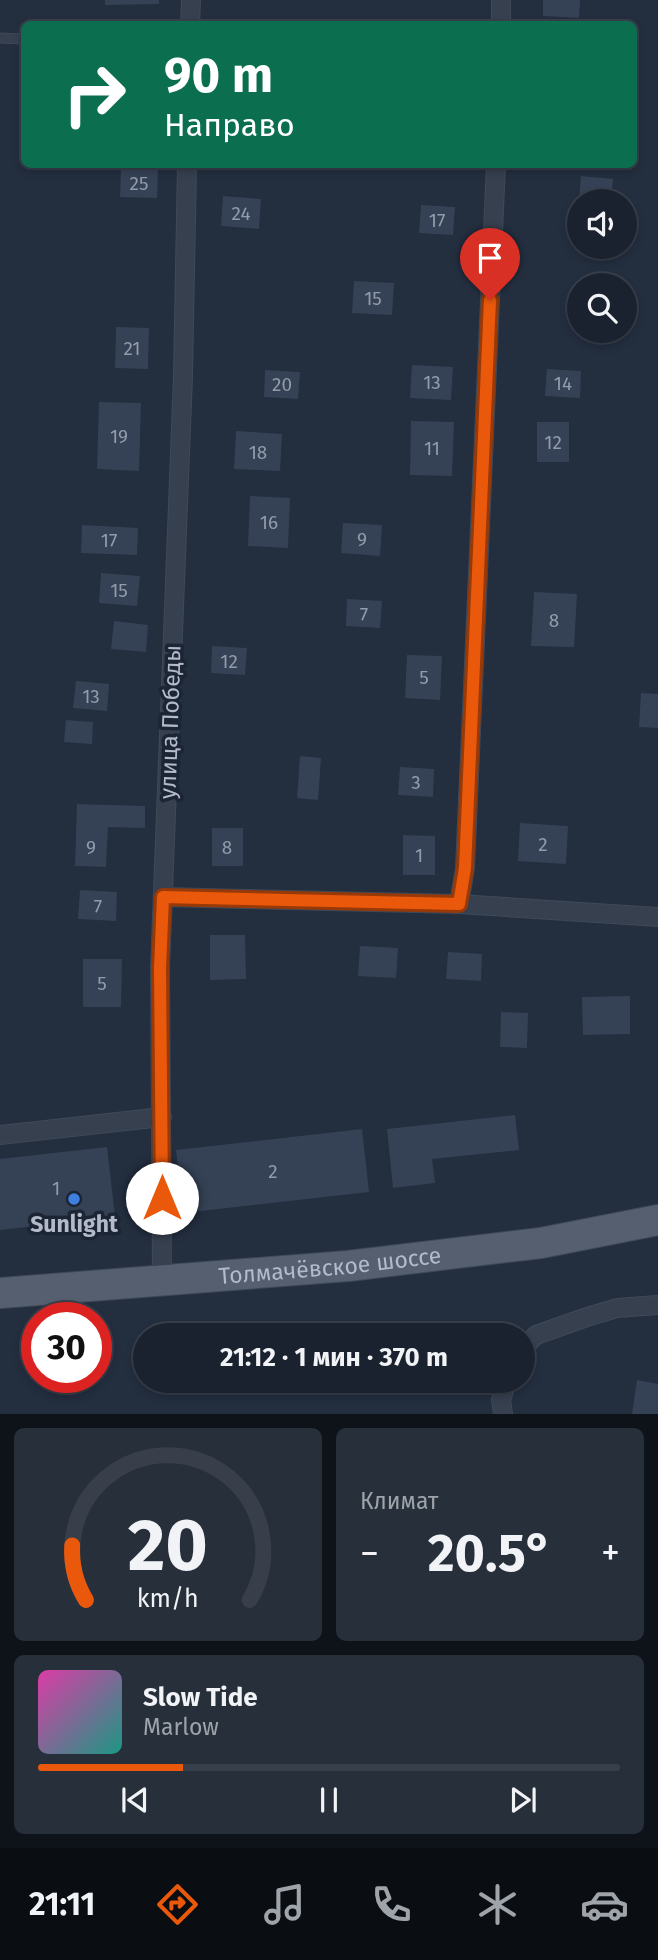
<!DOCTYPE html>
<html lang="ru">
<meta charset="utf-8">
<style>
body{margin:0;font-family:"Fira Sans",sans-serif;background:#272f3b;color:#f1f3f6;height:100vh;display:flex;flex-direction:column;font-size:26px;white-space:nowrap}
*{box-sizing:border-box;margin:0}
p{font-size:23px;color:#9fa4aa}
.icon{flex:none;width:38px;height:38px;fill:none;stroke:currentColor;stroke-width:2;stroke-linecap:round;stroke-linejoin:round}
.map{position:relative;height:1414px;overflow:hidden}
.side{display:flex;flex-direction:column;gap:14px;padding:14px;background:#0e131a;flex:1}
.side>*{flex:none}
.guide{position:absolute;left:21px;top:21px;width:616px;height:147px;border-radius:10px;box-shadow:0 4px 10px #0003,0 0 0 2px #383f4b;background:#0b6e4f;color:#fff;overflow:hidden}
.fabs{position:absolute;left:567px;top:189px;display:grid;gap:14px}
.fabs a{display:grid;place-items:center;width:70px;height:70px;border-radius:50%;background:#1a222f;box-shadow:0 4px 10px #0003,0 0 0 2px #383f4b;font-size:35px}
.speed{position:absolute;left:21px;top:1302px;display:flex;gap:14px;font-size:35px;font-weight:700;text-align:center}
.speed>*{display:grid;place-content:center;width:91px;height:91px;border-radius:50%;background:#1a222f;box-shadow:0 4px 10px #0003,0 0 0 2px #383f4b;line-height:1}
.speed .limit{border:10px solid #d22;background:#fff;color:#111}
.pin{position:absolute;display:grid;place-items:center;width:60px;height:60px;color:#fff;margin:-72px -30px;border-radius:50% 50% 50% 0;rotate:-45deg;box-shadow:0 0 7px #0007}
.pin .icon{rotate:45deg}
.me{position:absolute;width:77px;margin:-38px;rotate:0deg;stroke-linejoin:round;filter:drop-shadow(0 0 5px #0008)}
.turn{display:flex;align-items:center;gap:24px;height:147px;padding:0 28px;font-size:32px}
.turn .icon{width:91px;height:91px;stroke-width:2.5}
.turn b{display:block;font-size:49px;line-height:60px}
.big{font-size:52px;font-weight:700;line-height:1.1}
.side .card{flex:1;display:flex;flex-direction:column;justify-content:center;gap:10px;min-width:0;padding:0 24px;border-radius:10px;background:#272f3b}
.side .dial{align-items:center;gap:0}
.dial svg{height:182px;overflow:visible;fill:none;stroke:#383f4b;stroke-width:7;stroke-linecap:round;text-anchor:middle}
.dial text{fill:#f1f3f6;stroke:none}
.song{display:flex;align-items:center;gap:21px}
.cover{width:84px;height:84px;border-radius:10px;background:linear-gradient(135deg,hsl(320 70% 55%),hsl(170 70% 35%))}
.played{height:7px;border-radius:4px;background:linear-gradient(90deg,#ea580c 25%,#383f4b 25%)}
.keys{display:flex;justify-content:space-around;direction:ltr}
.heat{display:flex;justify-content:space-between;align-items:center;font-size:38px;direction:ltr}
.side .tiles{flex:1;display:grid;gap:14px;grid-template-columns:1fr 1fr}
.card:last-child{grid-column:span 2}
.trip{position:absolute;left:133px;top:1323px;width:402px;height:70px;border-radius:35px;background:#1a222f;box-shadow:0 4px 10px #0003,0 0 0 2px #383f4b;font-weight:700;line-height:70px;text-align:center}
.tab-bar{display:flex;height:112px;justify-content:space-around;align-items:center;background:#0a0e13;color:#9fa4aa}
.tab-bar .icon{width:49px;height:49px}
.tab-bar .active{color:#ea580c}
.tab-bar b{font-size:32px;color:#f1f3f6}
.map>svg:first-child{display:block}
</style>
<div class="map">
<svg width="658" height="1414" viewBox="0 0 658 1414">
<rect width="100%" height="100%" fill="#232e3f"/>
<path fill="#354255" d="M105 0H159V4L105 5Z
M543 0H580L579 18 543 16Z
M121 168 158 169 157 198 120 197Z
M581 176 613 179 611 201H579Z
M223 196 261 199 259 229 221 226Z
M421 205 455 207 453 235 419 233Z
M354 281 394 283 392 315 352 313Z
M116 327 149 328 148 369 115 368Z
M412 365 453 367 451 400 410 398Z
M547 369 581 371 580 398 545 396Z
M265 370 300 372 298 399 264 397Z
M99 402 141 403 139 471 97 469Z
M411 421 454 422 452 476 410 475Z
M537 422H569V462H537Z
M236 431 282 434 280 471 234 469Z
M250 496 290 498 288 548 248 546Z
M343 523 382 525 380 556 341 553Z
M82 525 138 528 137 555 81 553Z
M101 573 140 576 137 606 99 603Z
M534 592 577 594 574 647 531 646Z
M347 599 382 601 380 628 346 626Z
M114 621 148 625 146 652 111 649Z
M212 646 247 648 245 675 211 673Z
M407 655 442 656 440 700 405 698Z
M76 681 109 684 107 711 73 708Z
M641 693 658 694V728L639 727Z
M66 720 93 722 92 744 64 742Z
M300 756 321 758 318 800 297 798Z
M400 767 434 769 433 797 398 795Z
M77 804 145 806V828L108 827 106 867 75 866Z
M520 823 568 826 566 864 518 861Z
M212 828H243V866H212Z
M403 835 435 836V875H403Z
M80 890 117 892 116 921 78 919Z
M210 935H245L246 979 210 980Z
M360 946 398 948 396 978 358 976Z
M448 952 482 954 481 981 446 979Z
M83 959H122L121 1007H83Z
M630 996V1034L583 1035 582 997Z
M501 1012 528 1013 527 1048 500 1047Z
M515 1115 519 1150 432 1159 435 1183 393 1188 387 1129Z
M362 1129 369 1192 183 1213 176 1150Z
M107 1147 115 1217 0 1230V1159Z
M637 1380 658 1384V1414H632Z"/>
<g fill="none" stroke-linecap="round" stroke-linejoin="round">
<defs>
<path id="lane" d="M0 38 24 39"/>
<path id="street" d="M190 24 191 0
M501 24V0
M163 897 459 904 658 917
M459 904 465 868 496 164
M0 1135 162 1117
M162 1279 160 968 183 376 187 164
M523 1348 536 1335 587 1317 617 1308 658 1305
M503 1414 501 1400 507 1381"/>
<g id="primary">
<path id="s1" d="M0 1293 348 1266 541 1243 658 1220"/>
</g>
</defs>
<use href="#lane" stroke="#404958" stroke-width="11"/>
<use href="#street" stroke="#404958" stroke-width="20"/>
<use href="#primary" stroke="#404958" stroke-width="32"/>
<use href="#lane" stroke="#37404f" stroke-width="9"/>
<use href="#street" stroke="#37404f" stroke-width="18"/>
<use href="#primary" stroke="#555f6f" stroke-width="30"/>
</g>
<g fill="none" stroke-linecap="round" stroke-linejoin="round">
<defs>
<path id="route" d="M162 1198 160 968 163 897 459 904 465 868 490 300"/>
</defs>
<use href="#route" stroke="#983908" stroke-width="18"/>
<use href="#route" stroke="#ea580c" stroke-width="12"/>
</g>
<circle fill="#3f7fe0" stroke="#1c2534" stroke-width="2.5" cx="74" cy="1199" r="7"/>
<g text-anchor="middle" stroke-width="7" stroke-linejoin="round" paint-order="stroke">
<g font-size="19" fill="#929bab">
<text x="139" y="190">25</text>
<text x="241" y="220">24</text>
<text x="437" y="227">17</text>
<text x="373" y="305">15</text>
<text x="132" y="355">21</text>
<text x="432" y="389">13</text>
<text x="563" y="390">14</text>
<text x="282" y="391">20</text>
<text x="119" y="443">19</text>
<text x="553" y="449">12</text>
<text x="432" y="455">11</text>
<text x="258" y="459">18</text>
<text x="269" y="529">16</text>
<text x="362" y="546">9</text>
<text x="109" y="547">17</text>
<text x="119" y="597">15</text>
<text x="364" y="621">7</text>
<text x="554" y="627">8</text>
<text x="229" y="668">12</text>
<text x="424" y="684">5</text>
<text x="91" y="703">13</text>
<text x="416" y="789">3</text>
<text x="543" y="851">2</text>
<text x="91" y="854">9</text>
<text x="227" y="854">8</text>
<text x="419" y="862">1</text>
<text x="98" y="913">7</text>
<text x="102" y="990">5</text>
<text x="273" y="1178">2</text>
<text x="56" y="1195">1</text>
</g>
<g font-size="23" fill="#b3bbca" stroke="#1c2534">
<text transform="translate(170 722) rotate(-88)" y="8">улица Победы</text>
<text dy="8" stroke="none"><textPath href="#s1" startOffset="331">Толмачёвское шоссе</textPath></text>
</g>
<g font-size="23" font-weight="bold" fill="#b3bbca" stroke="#1c2534">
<text x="74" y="1232">Sunlight</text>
</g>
</g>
</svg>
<div class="fabs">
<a><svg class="icon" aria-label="sound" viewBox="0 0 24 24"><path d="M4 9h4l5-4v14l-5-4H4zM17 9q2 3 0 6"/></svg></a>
<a><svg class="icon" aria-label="search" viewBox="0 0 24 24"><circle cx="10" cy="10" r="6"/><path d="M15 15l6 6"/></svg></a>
</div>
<div class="speed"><div class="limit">30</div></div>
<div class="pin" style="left:490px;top:300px;background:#d93025"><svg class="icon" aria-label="arrive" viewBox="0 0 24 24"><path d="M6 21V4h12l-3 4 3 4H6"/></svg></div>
<svg class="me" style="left:162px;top:1198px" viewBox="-20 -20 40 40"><circle r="19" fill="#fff"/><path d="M0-13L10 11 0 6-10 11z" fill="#ea580c"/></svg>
<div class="trip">21:12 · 1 мин · 370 m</div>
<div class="guide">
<div class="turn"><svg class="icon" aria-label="right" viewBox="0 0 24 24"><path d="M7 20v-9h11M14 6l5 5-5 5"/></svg><div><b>90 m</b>Направо</div></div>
</div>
</div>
<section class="side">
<div class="tiles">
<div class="card dial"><svg viewBox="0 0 100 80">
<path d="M14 69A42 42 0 1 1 86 69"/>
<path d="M14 69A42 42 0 0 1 8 45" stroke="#ea580c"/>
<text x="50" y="56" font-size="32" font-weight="700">20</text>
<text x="50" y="72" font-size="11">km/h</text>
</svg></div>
<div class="card"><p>Климат</p>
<div class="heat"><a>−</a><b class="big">20.5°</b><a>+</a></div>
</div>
<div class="card">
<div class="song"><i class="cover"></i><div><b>Slow Tide</b><p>Marlow</p></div></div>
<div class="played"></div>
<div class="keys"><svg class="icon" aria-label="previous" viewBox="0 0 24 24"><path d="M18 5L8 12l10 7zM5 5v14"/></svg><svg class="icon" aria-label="pause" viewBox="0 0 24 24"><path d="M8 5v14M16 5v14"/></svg><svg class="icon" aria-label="next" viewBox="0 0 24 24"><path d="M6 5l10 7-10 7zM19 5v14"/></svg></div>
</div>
</div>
</section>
<nav class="tab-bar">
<b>21:11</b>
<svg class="icon active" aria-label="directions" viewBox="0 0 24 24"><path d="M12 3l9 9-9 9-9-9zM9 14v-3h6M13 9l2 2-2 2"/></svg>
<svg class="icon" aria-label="music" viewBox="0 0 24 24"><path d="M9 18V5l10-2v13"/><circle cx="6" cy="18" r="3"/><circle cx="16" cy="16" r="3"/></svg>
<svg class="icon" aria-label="phone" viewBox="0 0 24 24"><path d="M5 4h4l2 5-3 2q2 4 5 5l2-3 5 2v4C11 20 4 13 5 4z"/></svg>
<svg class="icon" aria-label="climate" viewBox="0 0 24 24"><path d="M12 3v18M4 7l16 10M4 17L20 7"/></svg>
<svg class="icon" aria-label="car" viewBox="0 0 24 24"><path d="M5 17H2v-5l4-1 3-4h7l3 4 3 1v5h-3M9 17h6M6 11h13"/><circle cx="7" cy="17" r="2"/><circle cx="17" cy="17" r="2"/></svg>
</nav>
